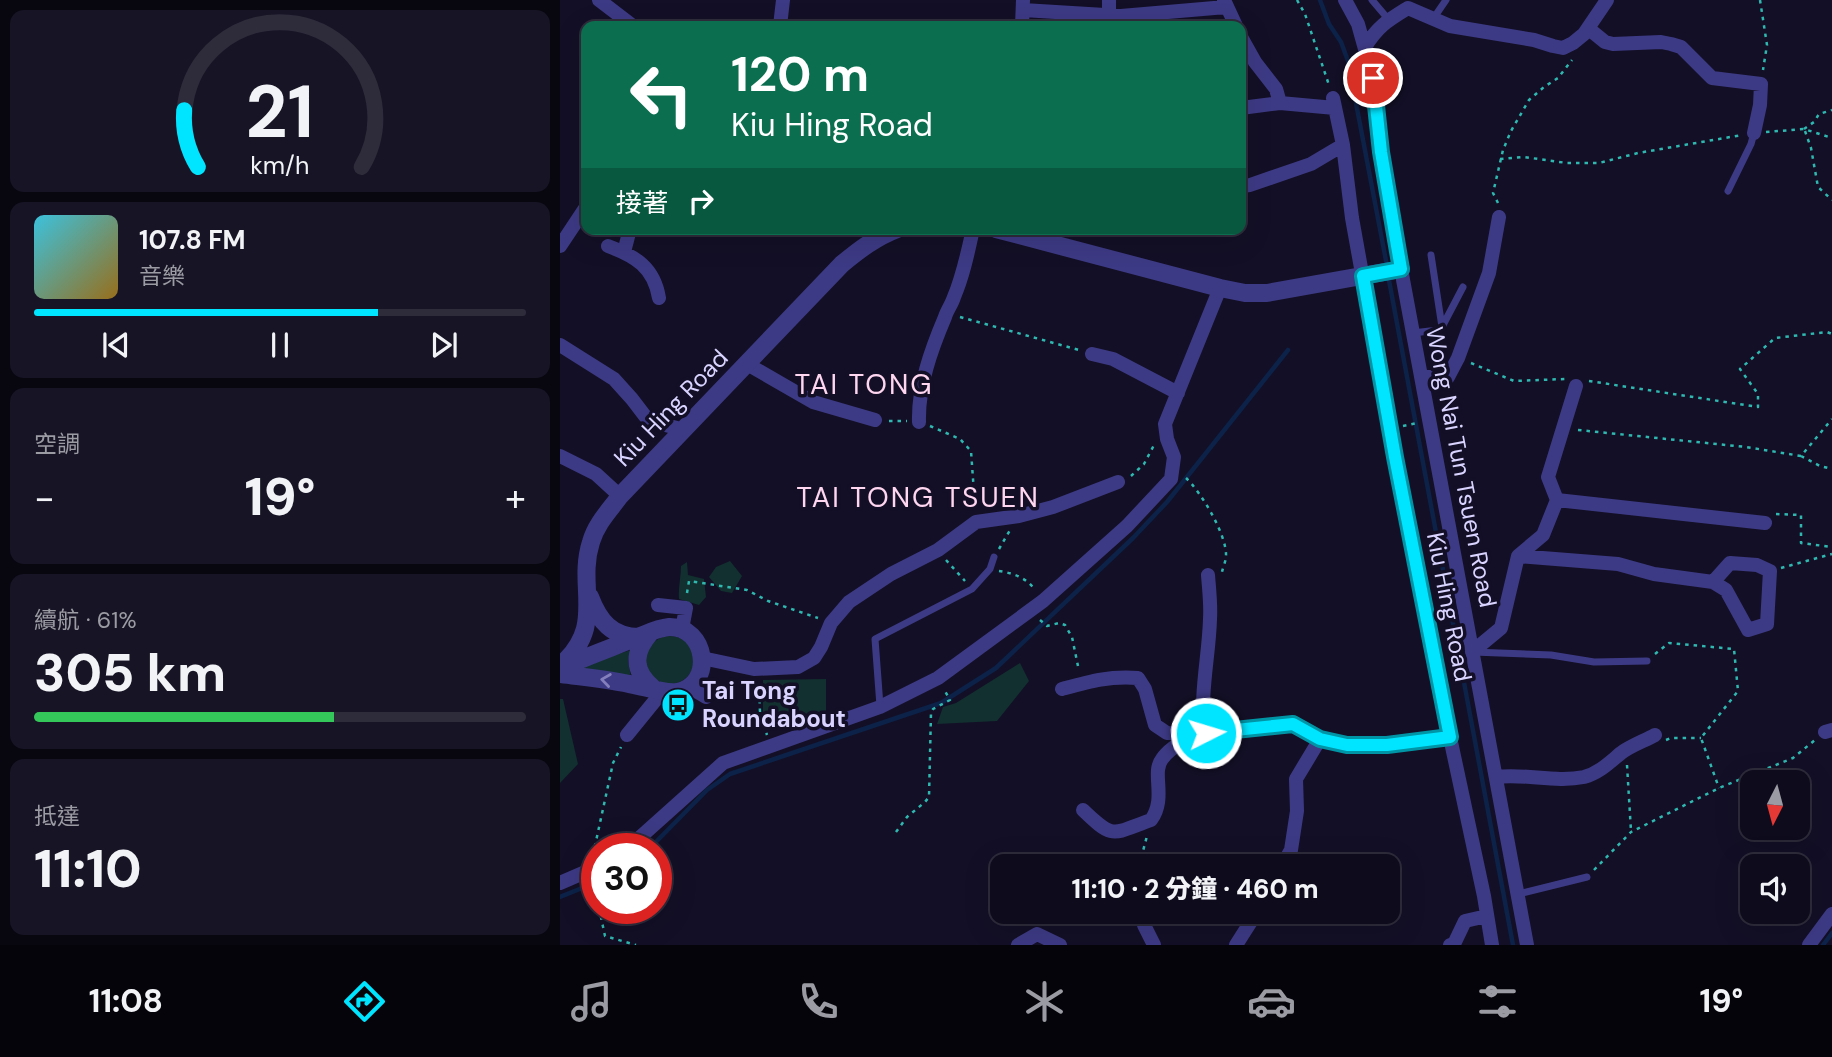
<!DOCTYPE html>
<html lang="zh-TW">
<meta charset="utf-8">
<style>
body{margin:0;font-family:"DM Sans","Noto Sans TC",sans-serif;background:#171425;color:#f1f3f6;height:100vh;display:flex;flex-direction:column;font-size:26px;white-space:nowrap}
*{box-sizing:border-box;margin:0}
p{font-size:23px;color:#9b9ba3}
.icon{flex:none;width:38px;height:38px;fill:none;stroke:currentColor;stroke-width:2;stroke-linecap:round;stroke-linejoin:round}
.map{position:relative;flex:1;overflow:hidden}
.side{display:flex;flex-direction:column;gap:10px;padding:10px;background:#08060f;width:560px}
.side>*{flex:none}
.top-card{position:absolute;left:21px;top:21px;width:665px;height:214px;border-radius:14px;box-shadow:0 7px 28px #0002,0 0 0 2px #2e2b3b;background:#0b6e4f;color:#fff;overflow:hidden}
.needle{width:46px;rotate:186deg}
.controls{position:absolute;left:1180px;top:770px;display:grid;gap:14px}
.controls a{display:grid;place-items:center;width:70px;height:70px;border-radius:14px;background:#0e0b1c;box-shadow:0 7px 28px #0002,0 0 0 2px #2e2b3b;font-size:35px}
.speed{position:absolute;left:21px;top:833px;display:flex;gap:14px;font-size:35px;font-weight:700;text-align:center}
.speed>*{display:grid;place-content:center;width:91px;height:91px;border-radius:50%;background:#0e0b1c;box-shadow:0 7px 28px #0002,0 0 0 2px #2e2b3b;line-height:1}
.speed .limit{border:10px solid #d22;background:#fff;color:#111}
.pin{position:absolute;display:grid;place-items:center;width:60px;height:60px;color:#fff;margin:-30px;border:4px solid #fff;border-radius:50%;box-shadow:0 2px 7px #0007}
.me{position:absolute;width:77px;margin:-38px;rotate:85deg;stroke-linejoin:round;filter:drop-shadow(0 0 5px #0008)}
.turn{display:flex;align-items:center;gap:24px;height:147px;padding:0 35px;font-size:32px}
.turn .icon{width:91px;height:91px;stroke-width:2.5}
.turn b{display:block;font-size:49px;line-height:60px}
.then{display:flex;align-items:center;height:66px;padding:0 35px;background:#0003;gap:14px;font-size:26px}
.big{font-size:52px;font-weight:800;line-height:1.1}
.side .card{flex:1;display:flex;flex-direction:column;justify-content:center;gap:10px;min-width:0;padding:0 24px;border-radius:14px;background:#171425}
.side .dial{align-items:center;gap:0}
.dial svg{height:182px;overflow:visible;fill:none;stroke:#2e2b3b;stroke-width:7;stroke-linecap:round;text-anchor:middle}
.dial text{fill:#f1f3f6;stroke:none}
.song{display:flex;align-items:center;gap:21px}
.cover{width:84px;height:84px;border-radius:10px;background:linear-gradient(135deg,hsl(190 70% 55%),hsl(40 70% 35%))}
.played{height:7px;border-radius:4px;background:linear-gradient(90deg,#00e5ff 70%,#2e2b3b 70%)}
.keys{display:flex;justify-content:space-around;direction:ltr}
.heat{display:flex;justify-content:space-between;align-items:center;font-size:38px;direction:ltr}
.charge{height:10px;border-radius:5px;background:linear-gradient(90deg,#34c759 61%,#2e2b3b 0)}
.trip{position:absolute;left:430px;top:854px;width:410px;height:70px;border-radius:14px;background:#0e0b1c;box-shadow:0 7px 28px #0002,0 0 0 2px #2e2b3b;font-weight:800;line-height:70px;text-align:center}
.menu{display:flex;height:112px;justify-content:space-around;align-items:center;background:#06040b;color:#9b9ba3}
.menu .icon{width:49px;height:49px}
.menu .active{color:#00e5ff}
.menu b{font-size:32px;color:#f1f3f6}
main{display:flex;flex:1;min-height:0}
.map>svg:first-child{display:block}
</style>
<main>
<section class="side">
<div class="card dial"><svg viewBox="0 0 100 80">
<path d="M14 69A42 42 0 1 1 86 69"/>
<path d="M14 69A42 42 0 0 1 8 44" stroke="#00e5ff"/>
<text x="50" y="56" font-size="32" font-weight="700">21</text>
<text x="50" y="72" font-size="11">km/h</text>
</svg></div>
<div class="card">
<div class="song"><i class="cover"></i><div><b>107.8 FM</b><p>音樂</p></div></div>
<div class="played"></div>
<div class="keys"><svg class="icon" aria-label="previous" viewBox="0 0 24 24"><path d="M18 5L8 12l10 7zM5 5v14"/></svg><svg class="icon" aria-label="pause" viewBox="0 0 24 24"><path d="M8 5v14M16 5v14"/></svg><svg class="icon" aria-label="next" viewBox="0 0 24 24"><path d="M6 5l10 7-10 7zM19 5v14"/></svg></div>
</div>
<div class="card"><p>空調</p>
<div class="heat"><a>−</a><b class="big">19°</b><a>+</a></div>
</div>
<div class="card"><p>續航 · 61%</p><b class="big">305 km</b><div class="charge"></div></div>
<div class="card"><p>抵達</p><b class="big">11:10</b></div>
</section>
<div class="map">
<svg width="1272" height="945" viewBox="0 0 1272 945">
<rect width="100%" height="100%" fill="#130f26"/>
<path fill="#12302f" d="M170 561 182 576 172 593 161 591 149 577 156 567Z
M127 562 128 575 144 579 146 597 139 605 119 599C118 588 121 577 121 566Z
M86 660a24 24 0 1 1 48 0a24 24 0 1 1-48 0Z
M71 650 68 661 71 677 24 670 26 664Z
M460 663 469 681 437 721 377 724 383 707 396 703Z
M266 679V716L203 717V680Z
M0 699H3L18 764 0 783Z"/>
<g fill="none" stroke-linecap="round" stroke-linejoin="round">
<path stroke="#0c2248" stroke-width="4.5" d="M760 0 769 24 781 42 788 61 827 266
M828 275 953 945
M89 849 147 790 170 774 381 703 436 668 573 538 607 502 728 350
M0 897 37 882
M1263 945 1272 933"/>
<path stroke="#2fb8b0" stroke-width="2.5" stroke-dasharray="3.5 5" stroke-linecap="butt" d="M737 0 745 14 769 85
M1200 0 1207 45 1203 70
M1244 129 1254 122 1259 114 1272 110
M1245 131 1251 148 1258 187 1272 200
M1206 132 1244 129 1272 138
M940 159 964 157 1007 163H1039L1078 153 1182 135
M938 203 933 193 943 150 951 131 969 100 984 87 998 78 1012 60
M400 317 519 350
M911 363 954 381 1005 379
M1029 381 1198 407V394L1180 369 1215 338 1267 332 1272 334
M329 421H347
M370 426 400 439 411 451 415 507
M843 426 857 423
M1018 430 1186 447 1241 456 1272 419
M1241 456 1260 466 1272 469
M571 476 584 464 594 445
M626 478C641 492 667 535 666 556 666 561 663 567 662 572
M1216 514 1241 515V543L1272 547
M439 549 450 530
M386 560 405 581
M1221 568 1272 554
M439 571C453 573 467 578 475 590
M127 593 129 581 187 590 208 601 258 618
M480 620 487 626 499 623 505 625 512 637 519 671
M1095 654 1109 643 1174 649 1178 691 1141 738 1159 788
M199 683 200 713 207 735
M1106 740 1111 738H1141
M1067 765 1071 831
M336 832 347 817 365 802 369 797 371 713 373 709 390 700 385 691
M33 855 53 763 61 747
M579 866 587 836
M1034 870 1071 832 1159 788 1233 758 1255 740
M32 882 37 900
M39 908 45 936 76 945"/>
<path stroke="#3d3a85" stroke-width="7" d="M812 0 829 20
M873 19 886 0
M1168 191 1191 144 1194 133
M871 255 882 327
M853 333 878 330 882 327 903 287
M913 652 991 655 1034 662 1087 661
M320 706 315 639 412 589 430 569 434 557
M958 894 1027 877"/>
<path stroke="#3d3a85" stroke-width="14" d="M39 0 73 26
M549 0V16
M664 0 676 26
M785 0 798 24 813 78 821 152 841 269 967 945
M463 10 561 16 666 7
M220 26 223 0
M462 26 463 0
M1029 29 1045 42 1053 44 1101 42 1111 44 1121 47 1152 78 1201 84 1200 105 1194 133
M681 37 695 62 716 89 720 103
M805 47C818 26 827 21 848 8L890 26 974 40 993 46 1003 48 1013 43 1024 34 1047 0
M773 98 783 145 792 218 835 457 873 658 924 896 932 945
M681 108 720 103 775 108
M681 186 690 185 751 164 783 145
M0 246 26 207
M48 246C75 256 94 267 99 298
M64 252 70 229
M0 345 54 379 72 399 85 416 102 424 124 430
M532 354 553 359 618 393
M187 364 253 402 315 420
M861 377H888L898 358 929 273 939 217
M359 422C358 386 371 350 385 317 387 310 392 304 394 297 403 276 408 252 413 229
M0 456 36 474 60 496
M997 500 1205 523
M958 556 1058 564 1094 574 1153 582 1170 563 1197 565 1210 571 1207 624 1188 630 1166 590 1153 582
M98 605 126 608 122 629
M912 652 941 628 958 556 983 535 997 500 988 477 1016 386
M142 658 194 669 238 667 254 658 261 647 271 623 289 602 331 574 378 550 416 522 459 516 493 507 558 482
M129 687 146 697
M502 689C531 681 548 676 578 678L585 689 595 725 607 733 634 734 733 724 760 739 787 745H826L890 737
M1265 732 1272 730
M645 733C639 695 649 657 650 619 651 604 649 589 648 575
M67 735 102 692
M936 777C965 773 995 783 1024 777 1039 773 1049 763 1061 753 1070 746 1084 741 1095 735
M523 810C554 840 552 834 591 820 607 798 591 773 602 759 609 748 624 741 634 734
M67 849 163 763 320 707 378 678 483 601 567 526 611 479 614 457 607 439 605 424 660 288
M722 866 731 850 737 811 736 779 760 739
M0 883 37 867
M584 925 594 945
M458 945 477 934 500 945
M676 945 697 912
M890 945 894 944 905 921 927 916
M1249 945 1272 914"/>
<path stroke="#3d3a85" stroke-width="18" d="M436 229 660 288 685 293H707L841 269
M30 597C39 621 52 637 79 637
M91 632C73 652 72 670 93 688
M0 666C47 625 16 589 31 542 36 524 49 511 60 496L282 264C299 250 316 237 337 229
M0 674C23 677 46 679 69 684 83 686 104 694 117 692 155 685 147 626 109 627 98 628 88 633 78 637 53 647 28 656 3 667"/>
</g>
<defs><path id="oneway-chevron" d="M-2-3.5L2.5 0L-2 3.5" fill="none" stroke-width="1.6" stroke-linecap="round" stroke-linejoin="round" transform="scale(1.75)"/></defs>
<use stroke="#837fbc" href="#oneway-chevron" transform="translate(46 680) rotate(-172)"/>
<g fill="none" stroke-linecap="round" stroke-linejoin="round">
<defs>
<path id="route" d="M646 733 733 724 760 739 787 745H827L890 737 835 457 803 276 841 269 821 152 813 78"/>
</defs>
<use href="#route" stroke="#0095a6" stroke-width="18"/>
<use href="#route" stroke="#00e5ff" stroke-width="12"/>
</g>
<defs>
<symbol id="bus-disc" viewBox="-11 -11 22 22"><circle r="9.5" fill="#00e5ff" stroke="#130f26"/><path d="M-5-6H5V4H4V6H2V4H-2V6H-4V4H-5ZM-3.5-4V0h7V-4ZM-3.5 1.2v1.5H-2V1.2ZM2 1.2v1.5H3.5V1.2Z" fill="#111"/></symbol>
</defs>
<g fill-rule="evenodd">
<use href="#bus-disc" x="99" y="686" width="38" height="38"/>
</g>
<g text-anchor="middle" stroke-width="7" stroke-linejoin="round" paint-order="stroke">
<g font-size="24" fill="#d9d4ff" stroke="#130f26">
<text transform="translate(111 408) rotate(-46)" y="8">Kiu Hing Road</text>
<text transform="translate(901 467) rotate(79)" y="8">Wong Nai Tun Tsuen Road</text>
<text transform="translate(889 607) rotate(79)" y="8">Kiu Hing Road</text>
</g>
<g font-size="24" font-weight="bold" fill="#d9d4ff" stroke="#130f26" text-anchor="start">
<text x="142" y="699">Tai Tong<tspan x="142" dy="28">Roundabout</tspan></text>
</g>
<g font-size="28" letter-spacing="2" fill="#ffd6f0" stroke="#130f26">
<text x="304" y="394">TAI TONG</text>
<text x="358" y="507">TAI TONG TSUEN</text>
</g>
</g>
</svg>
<div class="controls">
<a><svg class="needle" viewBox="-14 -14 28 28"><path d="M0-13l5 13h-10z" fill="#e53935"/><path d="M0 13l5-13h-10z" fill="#9b9ba3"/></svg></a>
<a><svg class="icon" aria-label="sound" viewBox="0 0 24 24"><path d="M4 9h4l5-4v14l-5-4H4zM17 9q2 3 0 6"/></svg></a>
</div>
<div class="speed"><div class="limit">30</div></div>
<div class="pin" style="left:813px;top:78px;background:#d93025"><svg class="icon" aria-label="arrive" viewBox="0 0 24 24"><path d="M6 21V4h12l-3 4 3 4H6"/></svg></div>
<svg class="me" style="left:646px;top:733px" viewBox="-20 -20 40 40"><circle r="17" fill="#00e5ff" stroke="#fff" stroke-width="3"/><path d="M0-11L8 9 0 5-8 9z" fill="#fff"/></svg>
<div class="trip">11:10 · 2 分鐘 · 460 m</div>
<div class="top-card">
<div class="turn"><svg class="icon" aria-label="left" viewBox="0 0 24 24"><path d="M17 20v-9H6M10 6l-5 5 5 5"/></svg><div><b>120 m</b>Kiu Hing Road</div></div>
<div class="then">接著<svg class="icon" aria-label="right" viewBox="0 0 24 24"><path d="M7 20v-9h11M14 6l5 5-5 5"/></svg></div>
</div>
</div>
</main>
<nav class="menu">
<b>11:08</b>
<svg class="icon active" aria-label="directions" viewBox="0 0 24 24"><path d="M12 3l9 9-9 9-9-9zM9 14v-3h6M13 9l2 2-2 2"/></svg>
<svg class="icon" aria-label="music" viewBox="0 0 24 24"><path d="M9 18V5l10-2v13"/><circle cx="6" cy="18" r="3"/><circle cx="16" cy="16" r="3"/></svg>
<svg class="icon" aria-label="phone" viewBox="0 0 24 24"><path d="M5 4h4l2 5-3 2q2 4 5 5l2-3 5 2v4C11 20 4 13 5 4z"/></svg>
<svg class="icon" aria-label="climate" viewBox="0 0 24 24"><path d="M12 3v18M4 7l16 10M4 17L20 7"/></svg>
<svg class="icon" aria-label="car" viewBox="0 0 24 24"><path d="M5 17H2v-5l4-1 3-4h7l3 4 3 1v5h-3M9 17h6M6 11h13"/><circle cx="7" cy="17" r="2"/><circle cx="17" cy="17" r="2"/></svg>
<svg class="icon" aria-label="filters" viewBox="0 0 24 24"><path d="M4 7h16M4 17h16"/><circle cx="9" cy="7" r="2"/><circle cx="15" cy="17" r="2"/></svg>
<b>19°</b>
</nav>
